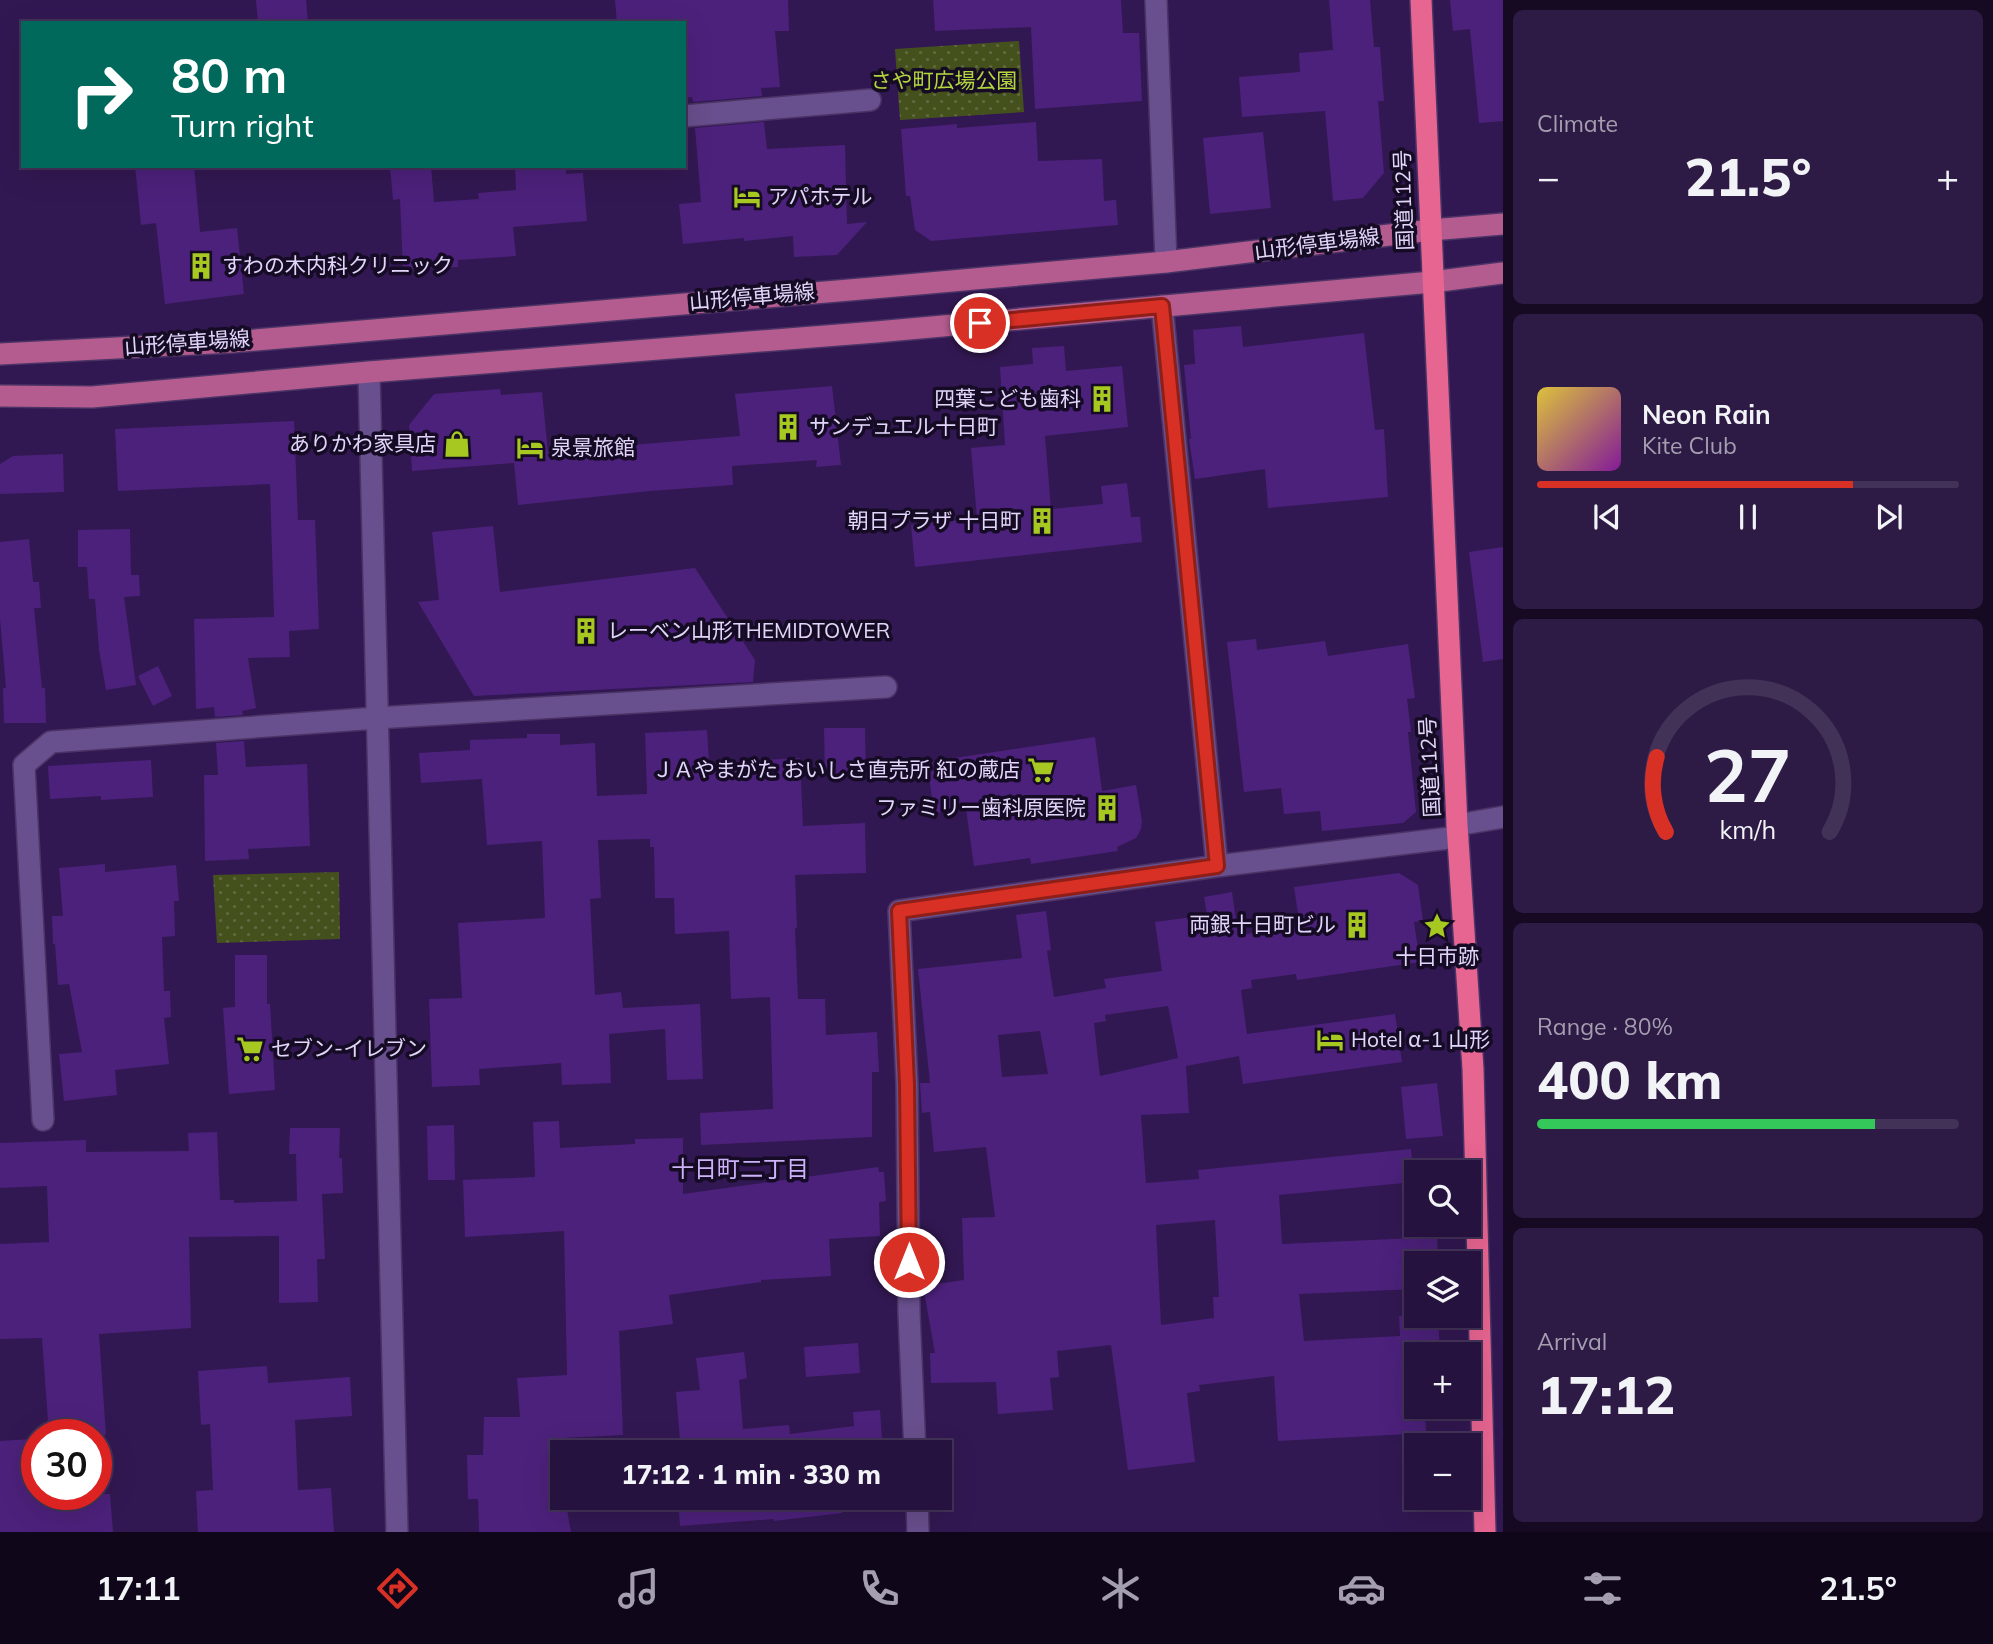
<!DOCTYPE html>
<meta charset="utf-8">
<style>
body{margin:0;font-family:Mulish,"Noto Sans JP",sans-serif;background:#2e1b45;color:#f1f3f6;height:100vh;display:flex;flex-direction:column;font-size:26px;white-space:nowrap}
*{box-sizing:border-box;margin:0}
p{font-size:23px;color:#a49eb0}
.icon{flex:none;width:38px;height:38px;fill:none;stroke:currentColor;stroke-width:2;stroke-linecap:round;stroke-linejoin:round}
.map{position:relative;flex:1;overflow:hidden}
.sheet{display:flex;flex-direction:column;gap:10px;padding:10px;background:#150a22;width:490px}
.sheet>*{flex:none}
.top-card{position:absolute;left:21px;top:21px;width:665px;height:147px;border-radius:0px;box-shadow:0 7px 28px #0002,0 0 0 2px #423258;background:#00695c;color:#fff;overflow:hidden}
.tools{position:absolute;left:1404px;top:1160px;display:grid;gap:14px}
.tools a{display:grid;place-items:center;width:77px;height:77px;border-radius:0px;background:#26123e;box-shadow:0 7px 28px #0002,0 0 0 2px #423258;font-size:35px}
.speed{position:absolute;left:21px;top:1419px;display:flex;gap:14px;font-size:35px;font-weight:700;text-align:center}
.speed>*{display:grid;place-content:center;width:91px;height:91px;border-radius:50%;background:#26123e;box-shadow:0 7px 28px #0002,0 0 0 2px #423258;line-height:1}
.speed .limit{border:10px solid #d22;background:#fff;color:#111}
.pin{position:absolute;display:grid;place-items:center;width:60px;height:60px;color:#fff;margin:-30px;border:4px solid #fff;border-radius:50%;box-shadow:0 2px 7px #0007}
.me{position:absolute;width:77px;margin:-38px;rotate:0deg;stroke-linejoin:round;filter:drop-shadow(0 0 5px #0008)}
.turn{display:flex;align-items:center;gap:24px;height:147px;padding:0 35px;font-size:32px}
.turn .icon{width:91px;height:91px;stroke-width:2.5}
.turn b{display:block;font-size:49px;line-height:60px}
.big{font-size:52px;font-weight:800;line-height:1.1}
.sheet .tile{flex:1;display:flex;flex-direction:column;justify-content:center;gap:10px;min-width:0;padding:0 24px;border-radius:10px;background:#2e1b45}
.sheet .dial{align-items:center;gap:0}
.dial svg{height:182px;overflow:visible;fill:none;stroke:#423258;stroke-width:7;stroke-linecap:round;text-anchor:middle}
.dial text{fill:#f1f3f6;stroke:none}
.song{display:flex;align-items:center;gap:21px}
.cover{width:84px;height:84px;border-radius:10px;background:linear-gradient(135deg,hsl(50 70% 55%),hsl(290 70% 35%))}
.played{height:7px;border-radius:4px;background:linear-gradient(90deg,#d93025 75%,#423258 75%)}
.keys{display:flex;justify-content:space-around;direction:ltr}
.heat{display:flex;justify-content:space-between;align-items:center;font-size:38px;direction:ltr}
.charge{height:10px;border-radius:5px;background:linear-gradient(90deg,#34c759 80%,#423258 0)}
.trip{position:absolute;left:550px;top:1440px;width:402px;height:70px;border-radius:0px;background:#26123e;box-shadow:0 7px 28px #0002,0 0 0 2px #423258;font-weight:800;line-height:70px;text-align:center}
.dock{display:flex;height:112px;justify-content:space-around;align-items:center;background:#0f0719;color:#a49eb0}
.dock .icon{width:49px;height:49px}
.dock .current{color:#d93025}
.dock b{font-size:32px;color:#f1f3f6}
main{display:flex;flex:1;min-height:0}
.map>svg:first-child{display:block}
</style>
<main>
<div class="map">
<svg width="1503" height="1532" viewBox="0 0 1503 1532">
<defs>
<pattern id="park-dots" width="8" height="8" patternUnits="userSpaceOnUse" patternTransform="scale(1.75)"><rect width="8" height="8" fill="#45511d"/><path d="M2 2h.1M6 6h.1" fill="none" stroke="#60693f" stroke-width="1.8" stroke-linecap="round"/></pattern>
</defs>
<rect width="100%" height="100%" fill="#321852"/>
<path fill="url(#park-dots)" d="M1019 41 1024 112 900 120 895 49Z
M339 872 340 939 217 943 213 875Z"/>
<path fill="#4c217b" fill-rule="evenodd" d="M256 0H306L308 23H258Z
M615 0H788L789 31H775L780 87 761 88 762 96 693 102 692 97 684 98V20L617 23Z
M933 0H1121L1123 33H1139L1142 101 1035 109 1031 27 935 31Z
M1329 0H1370L1374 47H1380L1384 101H1378L1384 173 1363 198 1333 201 1325 111 1242 117 1239 77 1300 72 1299 53 1333 50Z
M1450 0H1503V121L1479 123 1470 29 1453 31Z
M764 122 767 149 845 145 847 224 867 222 837 255 794 257 793 236 744 241V238L683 244 679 204 701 202 695 128Z
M1036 122 1038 161 1102 159 1104 201 1116 200 1118 225 931 241 915 230 910 196H906L901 129 957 124V128Z
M1263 132 1271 208 1210 214 1203 138Z
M135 166H194L200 232 237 228 244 294 165 304 156 223 141 225Z
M390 166H431L434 202 479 199 478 193 516 190 515 166H566V174L583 173 587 221 513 227 516 256 458 260V267L403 270 400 199 393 200Z
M1241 326 1243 347 1364 333 1375 430 1384 429 1388 497 1268 508 1265 469 1195 479 1189 439H1191L1184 365 1195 364 1193 330Z
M1064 346 1066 371 1122 366 1128 427 1045 436 1051 509 1103 504 1101 486 1127 483 1131 517H1140L1142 542 915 567 911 525 977 518 971 448 1005 445 1000 367 1033 364 1032 348Z
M832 386 841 465 816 467 817 460 732 466 733 485 650 491 518 505 514 463 412 471 409 425 434 394 500 389 501 395 542 392 548 452 740 436 735 394Z
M294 421 298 520H315L319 629 289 631 290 657 248 658 256 708 242 711 243 715 215 717 214 707 196 709 194 619 274 617 270 484 118 491 115 429Z
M63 454 64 492 0 494V464L13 456Z
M493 526 500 592 695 568 755 660 753 682 474 696 418 602 439 600 432 532Z
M130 529 131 575H139L140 596 124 597 136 685 106 690 99 650 95 599H89L87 567H78V530Z
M29 539 33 582H39L41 608H34L42 688H45L46 723H4L3 688H6L0 619V542Z
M1503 547V659L1483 662 1469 552Z
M1256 639 1257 650 1325 641 1328 656 1408 644 1415 698 1407 699 1411 732H1408L1416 812 1403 823 1322 831 1320 811 1284 814 1281 788 1244 792 1227 642Z
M158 666 172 696 153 706 138 676Z
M824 728H865L866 774 825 775Z
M707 730 709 763 800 758 803 826 865 823 866 873 795 875 797 928H795L798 999H825L826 1035 877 1032 879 1072H872V1137L701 1145 700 1113 773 1109 770 997 731 999 729 931 675 934 674 898H655L654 847H650V839L598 840 601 898 590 899 595 995 621 992 623 1008 700 1004 703 1079 667 1080 665 1029 609 1034 611 1083 562 1085 561 1063 479 1069 480 1085 432 1087 429 999 462 998 458 923 545 918 542 841 487 845 482 779 421 783 419 753 470 750V740L527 738V734H560V745L595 743 597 796 647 794 645 733Z
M1095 737 1102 791 1136 785 1142 821 1141 829 1136 838 1117 847 1118 851 1031 864 1030 858 974 866 966 809 934 813 927 762Z
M244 741 246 767 307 764 310 846 248 849 249 859 205 861 204 775H218L216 743Z
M151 760 153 797 101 800V796L50 799 48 766Z
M105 864V872L176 865 179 901H174L175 936 162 937 164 991H170L171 1017 164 1018 169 1064 115 1070 117 1095 64 1101 59 1054 82 1052 69 984 58 985 55 944H53L52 916H63L59 868Z
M1399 873 1418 885 1423 921 1414 922 1420 962 1297 980 1296 974 1251 980 1252 988 1241 990 1247 1034 1395 1014 1402 1062 1243 1084 1239 1056 1186 1066 1189 1113 1141 1115 1146 1183 1199 1179 1198 1170 1411 1149 1414 1182 1279 1195 1282 1244 1437 1237 1438 1264H1416V1289L1299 1294 1304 1341 1400 1336 1399 1316H1438L1440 1354H1416V1407H1425L1426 1433 1278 1441 1274 1376 1199 1385 1200 1391 1187 1393 1195 1462 1128 1470 1111 1345 1057 1351 1059 1377 1050 1378 1053 1410 998 1414 996 1382 931 1383 930 1353H935L923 1286 964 1280 962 1218 995 1217 986 1147 934 1152 930 1112 922 1113 920 1083H930L918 969 1022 958 1016 915 1046 911 1051 950 1047 951 1054 997 1106 988 1104 979 1162 971 1155 922 1207 915 1204 897 1232 892 1238 935 1300 927 1294 887ZM1168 1006 1178 1058 1100 1076 1094 1023 1106 1021 1105 1015ZM1040 1031 1048 1074 1002 1077 998 1035ZM1215 1220 1219 1297H1213L1214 1318 1161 1325 1156 1225Z
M235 955H267V1004H270L275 1090 229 1094 223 1008 235 1007Z
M1437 1083 1443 1136 1406 1139 1401 1087Z
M559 1121 560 1148 635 1144V1139L683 1138V1194L878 1167 879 1172H884L886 1201 879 1202 880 1236 829 1239 831 1276 761 1280V1282L669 1295 673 1324 619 1331 623 1435 562 1438V1498H565L571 1532H479L478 1499H468L467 1455H483L484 1417H520L517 1378 567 1375 564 1231 465 1237 463 1180 535 1177 533 1122Z
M454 1125 455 1180H428L427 1126Z
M290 1128H340L339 1158H342L343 1193 322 1194 325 1259H317L318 1302 279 1303V1236L189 1237 191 1328 99 1334 106 1435H49L42 1338 0 1339V1244L49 1242 47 1186 0 1188V1143L86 1140V1152L189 1151 188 1133 217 1132 220 1200H234V1203L297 1201 296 1154H289Z
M858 1343 860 1373 806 1377 804 1347Z
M744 1352 747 1378 739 1380 743 1429 789 1425 790 1434 854 1426 853 1412 880 1410 883 1452H681L676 1392 700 1390 696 1358Z
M267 1366 268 1383 350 1377 352 1416 295 1420 298 1490 331 1488 334 1532H198L196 1491 213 1490 210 1424 201 1425 198 1371Z
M31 1439 35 1494H110L113 1532H0V1441Z
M678 1498H841L842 1513 774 1521V1519L680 1526Z"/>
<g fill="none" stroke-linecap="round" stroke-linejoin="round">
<defs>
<path id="minor" d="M1156 0 1166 262
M684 116 870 100
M1162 306 1217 866
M369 372 397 1532
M1457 825 1503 817
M43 1120 24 765 51 742 377 718 886 687
M915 1452 909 1313 907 1084 899 911 1217 866 1458 837
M917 1498 918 1532"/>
<path id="major" d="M0 354 232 342 873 288 1166 262 1431 230 1503 224
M0 396 92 397 369 372 876 332 1432 282 1503 273"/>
<path id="highway" d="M1421 0 1457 825 1473 1069 1485 1532"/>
</defs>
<use href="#minor" stroke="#4b3365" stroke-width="24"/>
<use href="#major" stroke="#4b3365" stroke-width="24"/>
<use href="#highway" stroke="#4b3365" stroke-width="24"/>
<use href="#minor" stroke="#684f8d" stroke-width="21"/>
<use href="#major" stroke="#b45c8f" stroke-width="21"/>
<use href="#highway" stroke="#e76591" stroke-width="21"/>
</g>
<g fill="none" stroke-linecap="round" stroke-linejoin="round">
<defs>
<path id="route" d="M909 1262 907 1084 899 911 1217 866 1162 306 980 323"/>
</defs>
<use href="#route" stroke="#8d1f18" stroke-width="18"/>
<use href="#route" stroke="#d93025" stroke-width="12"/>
</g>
<defs>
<symbol id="hotel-bare" viewBox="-9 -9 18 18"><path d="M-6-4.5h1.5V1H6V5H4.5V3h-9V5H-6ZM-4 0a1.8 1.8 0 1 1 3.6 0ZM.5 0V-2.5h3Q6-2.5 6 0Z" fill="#a6c820" stroke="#160b24" stroke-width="2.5" paint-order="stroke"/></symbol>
<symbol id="building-bare" viewBox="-9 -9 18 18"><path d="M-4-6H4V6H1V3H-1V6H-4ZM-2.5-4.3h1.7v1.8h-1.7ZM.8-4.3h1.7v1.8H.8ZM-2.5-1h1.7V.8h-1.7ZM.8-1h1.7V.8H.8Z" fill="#a6c820" stroke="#160b24" stroke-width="2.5" paint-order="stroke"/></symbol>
<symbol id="shop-bare" viewBox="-9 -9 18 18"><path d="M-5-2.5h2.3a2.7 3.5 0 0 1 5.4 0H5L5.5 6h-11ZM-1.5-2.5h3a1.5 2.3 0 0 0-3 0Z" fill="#a6c820" stroke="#160b24" stroke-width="2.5" paint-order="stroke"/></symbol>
<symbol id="supermarket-bare" viewBox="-9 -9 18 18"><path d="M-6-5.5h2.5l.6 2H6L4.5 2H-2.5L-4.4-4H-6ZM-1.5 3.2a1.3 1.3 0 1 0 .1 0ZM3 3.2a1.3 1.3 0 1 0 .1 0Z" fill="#a6c820" stroke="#160b24" stroke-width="2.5" paint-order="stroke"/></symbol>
<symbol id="sight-bare" viewBox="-9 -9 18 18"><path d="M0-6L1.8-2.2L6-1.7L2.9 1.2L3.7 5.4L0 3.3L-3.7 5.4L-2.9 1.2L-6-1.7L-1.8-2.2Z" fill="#a6c820" stroke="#160b24" stroke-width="2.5" paint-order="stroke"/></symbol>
</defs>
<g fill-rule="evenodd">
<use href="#hotel-bare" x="728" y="178" width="38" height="38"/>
<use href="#building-bare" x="182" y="247" width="38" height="38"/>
<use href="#building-bare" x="1083" y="380" width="38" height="38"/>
<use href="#building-bare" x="769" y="408" width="38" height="38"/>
<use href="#shop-bare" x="438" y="425" width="38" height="38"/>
<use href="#hotel-bare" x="511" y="429" width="38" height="38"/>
<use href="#building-bare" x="1023" y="502" width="38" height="38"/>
<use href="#building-bare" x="567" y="612" width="38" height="38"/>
<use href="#supermarket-bare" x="1022" y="751" width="38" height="38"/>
<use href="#building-bare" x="1088" y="789" width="38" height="38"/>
<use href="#building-bare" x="1338" y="906" width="38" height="38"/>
<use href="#sight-bare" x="1418" y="907" width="38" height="38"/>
<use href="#hotel-bare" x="1311" y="1021" width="38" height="38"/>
<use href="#supermarket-bare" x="231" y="1030" width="38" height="38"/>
</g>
<g text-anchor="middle" stroke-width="7" stroke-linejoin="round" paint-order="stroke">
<g font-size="21" fill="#b3d53e" stroke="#160b24">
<text x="944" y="88">さや町広場公園</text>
</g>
<g font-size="21" fill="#e1d5f9" stroke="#160b24" text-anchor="start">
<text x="768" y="204">アパホテル</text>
<text x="222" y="273">すわの木内科クリニック</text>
<text x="1081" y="406" text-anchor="end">四葉こども歯科</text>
<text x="809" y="434">サンデュエル十日町</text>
<text x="436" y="451" text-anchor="end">ありかわ家具店</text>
<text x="551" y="455">泉景旅館</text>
<text x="1021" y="528" text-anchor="end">朝日プラザ 十日町</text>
<text x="607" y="638">レーベン山形THEMIDTOWER</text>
<text x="1020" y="777" text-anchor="end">ＪＡやまがた おいしさ直売所 紅の蔵店</text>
<text x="1086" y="815" text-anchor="end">ファミリー歯科原医院</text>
<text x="1336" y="932" text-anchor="end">両銀十日町ビル</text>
<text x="1437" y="964" text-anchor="middle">十日市跡</text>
<text x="1351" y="1047">Hotel α-1 山形</text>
<text x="271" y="1056">セブン-イレブン</text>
</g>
<g font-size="21" fill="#e1d5f9" stroke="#160b24">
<text transform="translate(1404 200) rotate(-92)" y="7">国道112号</text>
<text transform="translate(1317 244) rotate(-7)" y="7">山形停車場線</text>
<text transform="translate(752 297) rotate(-5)" y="7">山形停車場線</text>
<text transform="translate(187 343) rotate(-4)" y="7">山形停車場線</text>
<text transform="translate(1430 767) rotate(-93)" y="7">国道112号</text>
</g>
<g font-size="23" fill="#ccb2f8" stroke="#160b24">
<text x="740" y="1177">十日町二丁目</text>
</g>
</g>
</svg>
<div class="tools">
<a><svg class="icon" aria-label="search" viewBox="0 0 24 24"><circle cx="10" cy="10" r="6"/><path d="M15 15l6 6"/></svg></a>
<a><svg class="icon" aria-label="layers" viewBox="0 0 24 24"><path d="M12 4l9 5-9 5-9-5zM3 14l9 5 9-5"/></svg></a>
<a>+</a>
<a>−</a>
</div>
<div class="speed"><div class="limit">30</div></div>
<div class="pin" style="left:980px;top:323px;background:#d93025"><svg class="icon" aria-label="arrive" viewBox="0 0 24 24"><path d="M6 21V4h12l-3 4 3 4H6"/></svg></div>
<svg class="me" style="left:909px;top:1262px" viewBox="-20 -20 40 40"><circle r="17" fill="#d93025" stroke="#fff" stroke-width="3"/><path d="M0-11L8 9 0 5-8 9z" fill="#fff"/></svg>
<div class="trip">17:12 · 1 min · 330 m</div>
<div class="top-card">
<div class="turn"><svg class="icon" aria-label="right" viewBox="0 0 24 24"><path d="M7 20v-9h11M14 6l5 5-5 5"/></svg><div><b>80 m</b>Turn right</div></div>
</div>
</div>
<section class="sheet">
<div class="tile"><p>Climate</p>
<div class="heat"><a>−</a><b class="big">21.5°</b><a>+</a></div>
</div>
<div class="tile">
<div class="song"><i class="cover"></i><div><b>Neon Rain</b><p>Kite Club</p></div></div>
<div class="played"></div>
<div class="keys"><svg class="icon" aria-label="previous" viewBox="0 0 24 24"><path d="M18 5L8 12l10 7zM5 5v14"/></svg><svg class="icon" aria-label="pause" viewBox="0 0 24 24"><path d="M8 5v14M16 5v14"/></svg><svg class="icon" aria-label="next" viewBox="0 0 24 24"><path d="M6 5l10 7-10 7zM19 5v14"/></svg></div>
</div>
<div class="tile dial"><svg viewBox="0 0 100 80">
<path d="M14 69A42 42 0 1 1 86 69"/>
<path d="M14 69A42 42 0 0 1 10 36" stroke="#d93025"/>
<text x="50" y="56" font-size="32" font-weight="700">27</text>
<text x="50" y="72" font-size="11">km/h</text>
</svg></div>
<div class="tile"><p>Range · 80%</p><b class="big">400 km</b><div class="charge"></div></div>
<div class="tile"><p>Arrival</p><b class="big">17:12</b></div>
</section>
</main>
<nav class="dock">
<b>17:11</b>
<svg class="icon current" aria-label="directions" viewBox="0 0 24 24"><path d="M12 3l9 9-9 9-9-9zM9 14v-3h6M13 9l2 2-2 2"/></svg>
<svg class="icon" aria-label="music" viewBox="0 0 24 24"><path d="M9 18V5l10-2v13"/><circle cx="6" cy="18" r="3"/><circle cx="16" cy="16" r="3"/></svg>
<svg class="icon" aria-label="phone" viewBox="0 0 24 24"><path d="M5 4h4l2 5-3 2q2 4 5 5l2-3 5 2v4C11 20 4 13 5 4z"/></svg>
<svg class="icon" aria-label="climate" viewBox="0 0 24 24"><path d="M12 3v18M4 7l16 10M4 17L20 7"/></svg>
<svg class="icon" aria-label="car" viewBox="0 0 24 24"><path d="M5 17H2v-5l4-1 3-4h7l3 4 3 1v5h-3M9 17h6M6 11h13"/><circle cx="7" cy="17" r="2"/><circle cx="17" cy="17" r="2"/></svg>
<svg class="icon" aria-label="filters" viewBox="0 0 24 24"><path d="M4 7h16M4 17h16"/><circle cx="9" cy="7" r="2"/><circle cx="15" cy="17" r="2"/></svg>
<b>21.5°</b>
</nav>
